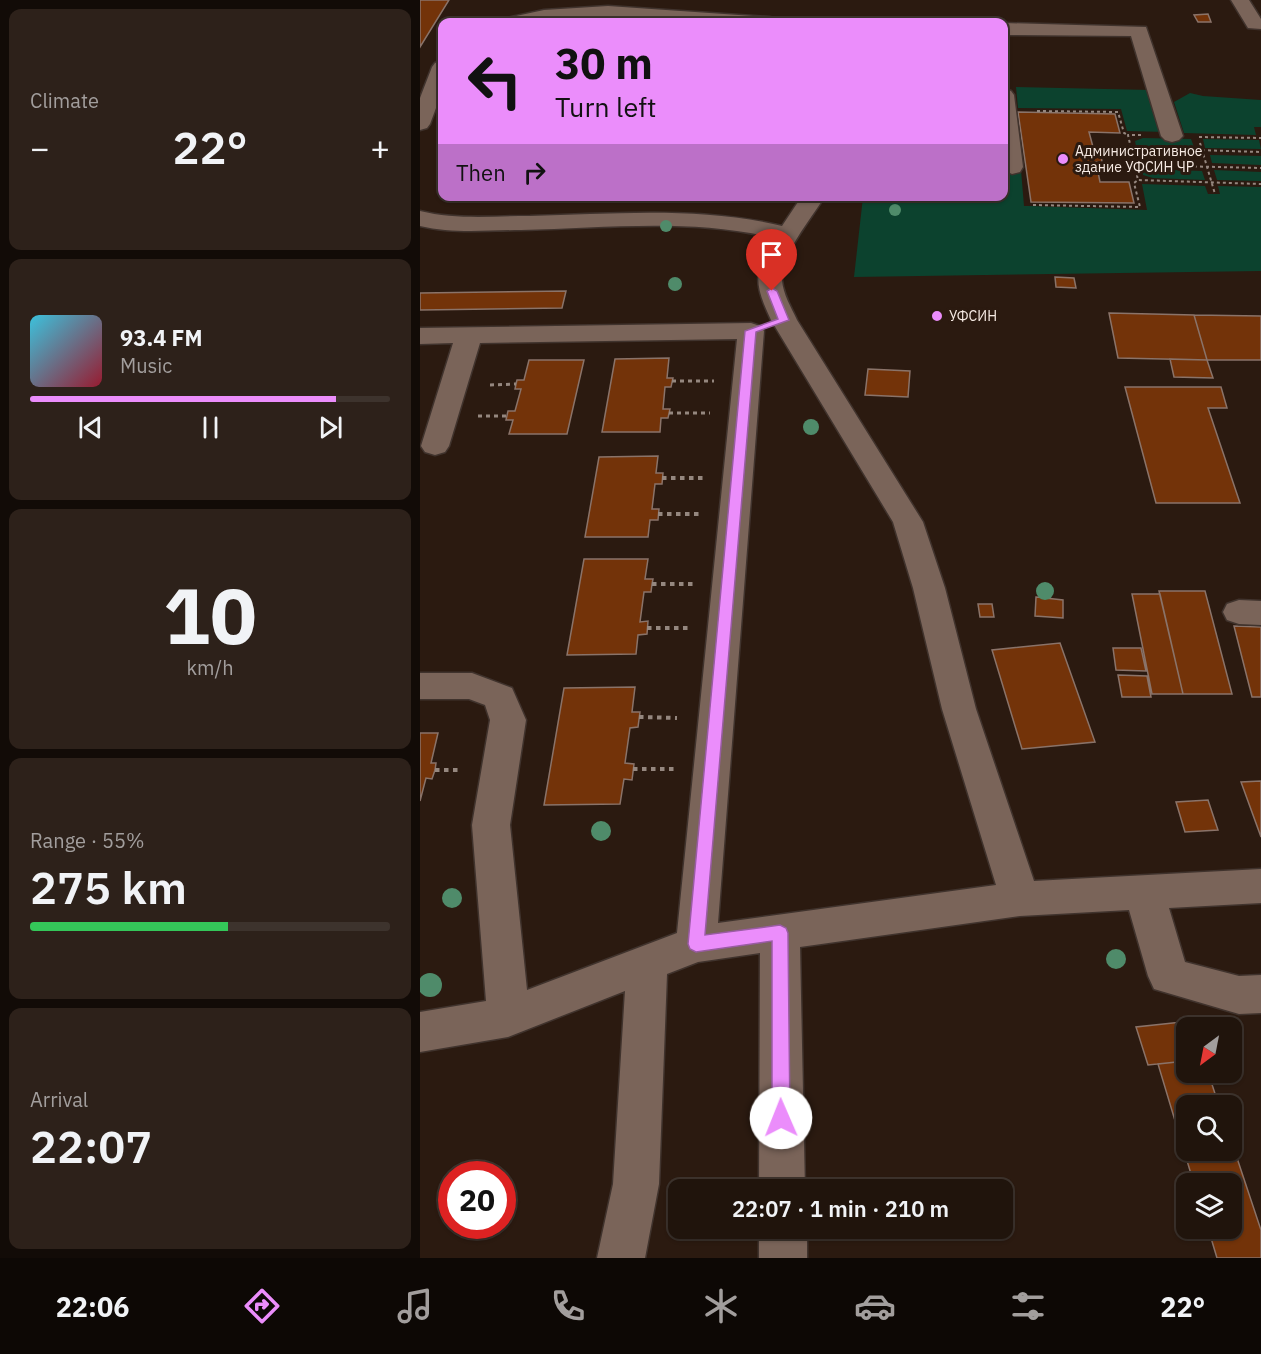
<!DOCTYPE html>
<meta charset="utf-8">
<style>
body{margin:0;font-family:"IBM Plex Sans",sans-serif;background:#2d211a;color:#f1f3f6;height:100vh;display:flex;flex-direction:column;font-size:22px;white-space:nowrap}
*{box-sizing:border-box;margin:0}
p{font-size:20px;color:#a29e9d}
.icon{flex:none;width:33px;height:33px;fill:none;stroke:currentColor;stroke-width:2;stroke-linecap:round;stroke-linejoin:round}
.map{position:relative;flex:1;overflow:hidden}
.sheet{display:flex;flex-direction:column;gap:9px;padding:9px;background:#120b07;width:420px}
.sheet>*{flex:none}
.banner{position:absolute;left:18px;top:18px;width:570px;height:183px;border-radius:12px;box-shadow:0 2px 4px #0004,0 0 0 2px #3d332d;background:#eb8dfb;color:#111;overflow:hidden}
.needle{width:39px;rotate:212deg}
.fabs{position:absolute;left:756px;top:1017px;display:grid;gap:12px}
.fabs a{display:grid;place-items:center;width:66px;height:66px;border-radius:12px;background:#20140c;box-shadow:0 2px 4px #0004,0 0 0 2px #3d332d;font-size:30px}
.speed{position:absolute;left:18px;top:1161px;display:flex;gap:12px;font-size:30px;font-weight:700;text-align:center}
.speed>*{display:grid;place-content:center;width:78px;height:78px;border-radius:50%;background:#20140c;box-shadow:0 2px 4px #0004,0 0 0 2px #3d332d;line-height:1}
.speed .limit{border:9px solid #d22;background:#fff;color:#111}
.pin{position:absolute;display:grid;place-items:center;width:51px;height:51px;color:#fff;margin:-62px -26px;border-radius:50% 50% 50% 0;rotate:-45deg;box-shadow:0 0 6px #0007}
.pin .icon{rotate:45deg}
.me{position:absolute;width:66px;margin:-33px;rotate:359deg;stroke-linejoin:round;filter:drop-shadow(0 0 4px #0008)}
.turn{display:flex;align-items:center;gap:21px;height:126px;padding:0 18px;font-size:27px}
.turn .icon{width:78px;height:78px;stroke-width:2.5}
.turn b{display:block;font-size:42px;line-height:51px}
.then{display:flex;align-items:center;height:57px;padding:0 18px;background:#0003;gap:12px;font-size:22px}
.big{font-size:45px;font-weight:600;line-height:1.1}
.sheet .widget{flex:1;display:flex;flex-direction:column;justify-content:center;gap:9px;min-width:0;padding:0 21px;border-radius:12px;background:#2d211a}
.sheet .dial{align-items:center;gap:0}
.dial b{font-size:78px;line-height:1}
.song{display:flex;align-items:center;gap:18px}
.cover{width:72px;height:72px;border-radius:9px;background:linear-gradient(135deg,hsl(190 70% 55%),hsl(350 70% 35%))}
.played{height:6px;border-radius:3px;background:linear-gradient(90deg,#eb8dfb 85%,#3d332d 85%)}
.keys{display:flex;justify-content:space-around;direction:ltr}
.heat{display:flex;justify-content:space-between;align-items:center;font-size:33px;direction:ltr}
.charge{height:9px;border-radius:4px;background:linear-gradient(90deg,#34c759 55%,#3d332d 0)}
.trip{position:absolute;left:248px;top:1179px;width:345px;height:60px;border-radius:12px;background:#20140c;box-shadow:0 2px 4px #0004,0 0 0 2px #3d332d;font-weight:600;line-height:60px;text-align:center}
.tabs{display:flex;height:96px;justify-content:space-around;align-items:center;background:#0d0805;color:#a29e9d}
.tabs .icon{width:42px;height:42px}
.tabs .active{color:#eb8dfb}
.tabs b{font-size:27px;color:#f1f3f6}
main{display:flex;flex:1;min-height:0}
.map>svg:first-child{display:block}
</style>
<main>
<section class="sheet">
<div class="widget"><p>Climate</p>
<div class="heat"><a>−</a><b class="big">22°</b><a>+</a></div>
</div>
<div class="widget">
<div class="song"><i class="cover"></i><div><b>93.4 FM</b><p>Music</p></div></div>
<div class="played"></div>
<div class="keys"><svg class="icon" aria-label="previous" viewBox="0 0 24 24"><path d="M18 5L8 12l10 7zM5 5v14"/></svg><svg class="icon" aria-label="pause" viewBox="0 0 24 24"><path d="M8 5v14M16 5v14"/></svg><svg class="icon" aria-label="next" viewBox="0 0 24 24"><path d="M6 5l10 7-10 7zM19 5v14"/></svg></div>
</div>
<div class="widget dial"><b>10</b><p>km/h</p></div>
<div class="widget"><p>Range · 55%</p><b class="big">275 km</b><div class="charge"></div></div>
<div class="widget"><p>Arrival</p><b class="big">22:07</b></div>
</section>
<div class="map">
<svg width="841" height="1258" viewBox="0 0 841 1258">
<rect width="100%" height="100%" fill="#2b1a10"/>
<path fill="#0c422e" d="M596 87 731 90 746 132 707 131 701 109 598 108Z
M770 93 783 96 841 100V127H834L836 135 764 133 754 102Z
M723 138 771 139 774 147 716 146 715 141Z
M783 139 839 140 841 149 785 148Z
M790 155 841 156V165L792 163Z
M722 169 782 171 785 180 733 178 723 175Z
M584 170H601L604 206H609L727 210 722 184 785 186 788 194H800L798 186 841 187V271L434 277 443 197 584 196Z
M794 170 841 172V181L797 180Z"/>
<path fill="#733309" stroke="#8a7369" stroke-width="1.5" d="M0 0H29L0 47Z
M788 14 791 22H778L774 15Z
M598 112 695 114 700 133 669 132 673 147H679L681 155 682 162H676L680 182H709L714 203 611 202Z
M635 277 654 278 656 288 636 287Z
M146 291 142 308 0 310V293Z
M689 313 774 315 787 360 698 358Z
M774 315 841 316V360H787Z
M249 358 247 378H253L251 387H245L243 409H250L248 418H241L240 432H182L195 359Z
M750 359 787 360 793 378 754 377Z
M109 360H164L147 434H89L93 420H86L88 411H95L101 389H95L96 384 97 380H104Z
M448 369 490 371 488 397 445 395Z
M705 387H801L807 408H788L820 503H736Z
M238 456 236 473H243L242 484H235L232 509H239L238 520H230L228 537H165L179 457Z
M164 559H228L225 579H233L232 584 231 592H224L220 622 228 621 227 634 218 635 216 654 147 655Z
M739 591H785L812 694H763Z
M712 594H740L763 694H732Z
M616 597 643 600V618L615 616Z
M558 604H572L574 617H560Z
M814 626 841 627V697H832Z
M640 643 675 742 602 749 572 650Z
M693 648H721L726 671 696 670Z
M698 675 727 676 731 697H702Z
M215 687 212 712H220L218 727 210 728 205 763 214 764 212 780 204 779 200 804 124 805 144 688Z
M0 733H18L11 763H16L15 770 12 779 6 778 0 801Z
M841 781V837L821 782Z
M788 800 798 830 765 832 756 802Z
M771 1021 773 1028H766V1061L728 1065 716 1027Z
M766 1061V1072H788L799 1106H766V1150H812V1143L841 1230V1258H797L788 1228H812V1184H774L738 1064Z"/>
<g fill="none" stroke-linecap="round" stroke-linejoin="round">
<defs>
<path id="minor" d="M811 0H829L841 19V29L828 28Z
M188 6 349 17 355 18 358 22C303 28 245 17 189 16 154 16 118 26 84 22L87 18 124 10Z
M584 23 726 27 763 136 759 140 752 142 745 140 741 136 711 36 584 35Z
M22 61V92L10 124 7 128 0 130V98L12 67 15 63Z
M584 89 591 91 594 95 603 167 600 172 592 174 584 170Z
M382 196H405C392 218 360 255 362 280 363 294 371 307 377 320L503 522 525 588 556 709 614 881 841 869V903L749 908 765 962 819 976 841 975V1013L819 1014 734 989 728 976 709 910 600 916 380 947 385 1190H339L340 953 278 962 247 974 239 1184 225 1258H177L193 1184 205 991 88 1037 0 1052V1012L66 1001 52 825 70 720 65 705 49 699H0V673H52L92 688 106 720 90 825 107 990 257 933 317 339 60 343 29 446 25 452 15 455 5 452 1 446 33 343 0 344V328L331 323 340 326 344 331 298 923 576 885 522 709 493 588 473 522 351 320C335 286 332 271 354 238 272 218 185 228 101 230 68 230 33 234 0 226V211C36 220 73 216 110 216 194 214 279 206 362 226Z
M819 600 841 601V625L819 624 807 620 803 612 807 604Z
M339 1228H387V1258H339Z"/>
</defs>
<use href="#minor" stroke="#40332d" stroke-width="3"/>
<path stroke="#95877f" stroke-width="2" stroke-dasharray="3 3" stroke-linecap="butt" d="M617 111 698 112 704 133 708 135
M721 135H708L718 180 841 184
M779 137 841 138
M780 143 795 194
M711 149H726
M776 150 841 152
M681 155 713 156
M714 165 841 168
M613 205 720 207 714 183 718 180"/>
<path stroke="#95877f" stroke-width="3" stroke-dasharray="4 4" stroke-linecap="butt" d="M252 381H294
M70 385 96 384
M249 413H290
M58 416H87"/>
<path stroke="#95877f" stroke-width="4" stroke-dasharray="4.5 4.5" stroke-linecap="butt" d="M242 478H283
M238 514H279
M232 584H273
M227 628H269
M219 717 257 718
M213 769H255
M15 770H41"/>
<use href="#minor" fill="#7a6459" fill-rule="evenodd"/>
</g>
<g fill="#4f8b6a">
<circle cx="475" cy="210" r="6"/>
<circle cx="246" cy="226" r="6"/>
<circle cx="255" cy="284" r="7"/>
<circle cx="391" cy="427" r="8"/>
<circle cx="625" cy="591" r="9"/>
<circle cx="181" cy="831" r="10"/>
<circle cx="32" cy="898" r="10"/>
<circle cx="696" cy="959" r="10"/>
<circle cx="10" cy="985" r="12"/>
</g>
<path fill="#eb8dfb" stroke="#995ca3" stroke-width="1.5" d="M352 288 357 291 369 320 336 332 285 935 360 925 366 928 368 933 370 1118 368 1124 361 1127 355 1124 352 1118V941L276 952 270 949 268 944 325 331 358 319 347 291Z"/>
<g fill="#eb8dfb" stroke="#2b1a10" stroke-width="2">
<circle cx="643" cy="159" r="6"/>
<circle cx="517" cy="316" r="6"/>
</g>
<g text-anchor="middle" stroke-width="6" stroke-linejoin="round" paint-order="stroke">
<g font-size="14" fill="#f6eae3" stroke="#2b1a10" text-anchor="start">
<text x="655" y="156">Административное<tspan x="655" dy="16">здание УФСИН ЧР</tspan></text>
<text x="529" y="321">УФСИН</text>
</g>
</g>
</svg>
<div class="fabs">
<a><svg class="needle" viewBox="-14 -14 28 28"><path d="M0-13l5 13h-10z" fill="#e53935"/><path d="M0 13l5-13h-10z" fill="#a29e9d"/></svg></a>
<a><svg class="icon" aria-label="search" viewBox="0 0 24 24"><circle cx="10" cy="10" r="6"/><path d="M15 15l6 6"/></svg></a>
<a><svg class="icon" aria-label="layers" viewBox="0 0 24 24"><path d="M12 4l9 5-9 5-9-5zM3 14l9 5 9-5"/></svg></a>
</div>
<div class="speed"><div class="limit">20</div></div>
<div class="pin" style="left:352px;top:291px;background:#d93025"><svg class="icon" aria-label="arrive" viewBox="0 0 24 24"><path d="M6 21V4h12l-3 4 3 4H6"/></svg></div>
<svg class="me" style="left:361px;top:1118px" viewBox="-20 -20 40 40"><circle r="19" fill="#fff"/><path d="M0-13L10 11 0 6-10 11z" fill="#eb8dfb"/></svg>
<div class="trip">22:07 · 1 min · 210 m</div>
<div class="banner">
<div class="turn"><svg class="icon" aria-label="left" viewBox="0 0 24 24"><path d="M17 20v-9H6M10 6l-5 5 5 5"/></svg><div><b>30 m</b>Turn left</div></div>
<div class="then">Then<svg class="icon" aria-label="right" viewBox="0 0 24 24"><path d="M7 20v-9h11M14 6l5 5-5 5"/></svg></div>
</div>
</div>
</main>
<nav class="tabs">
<b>22:06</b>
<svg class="icon active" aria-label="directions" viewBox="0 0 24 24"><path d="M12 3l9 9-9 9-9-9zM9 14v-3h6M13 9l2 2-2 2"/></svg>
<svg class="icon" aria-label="music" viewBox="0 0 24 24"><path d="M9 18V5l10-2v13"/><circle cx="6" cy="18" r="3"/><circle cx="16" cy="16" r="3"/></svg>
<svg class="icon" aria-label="phone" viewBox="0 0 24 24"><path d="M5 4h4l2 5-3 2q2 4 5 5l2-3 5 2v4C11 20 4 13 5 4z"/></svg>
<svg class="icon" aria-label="climate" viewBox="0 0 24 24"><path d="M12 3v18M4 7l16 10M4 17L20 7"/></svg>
<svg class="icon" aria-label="car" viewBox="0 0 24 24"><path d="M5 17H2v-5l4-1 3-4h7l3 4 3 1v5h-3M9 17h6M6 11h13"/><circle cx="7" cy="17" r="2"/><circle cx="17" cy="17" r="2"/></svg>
<svg class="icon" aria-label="filters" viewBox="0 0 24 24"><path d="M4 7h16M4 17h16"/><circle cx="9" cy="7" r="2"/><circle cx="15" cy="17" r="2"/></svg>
<b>22°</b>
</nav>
